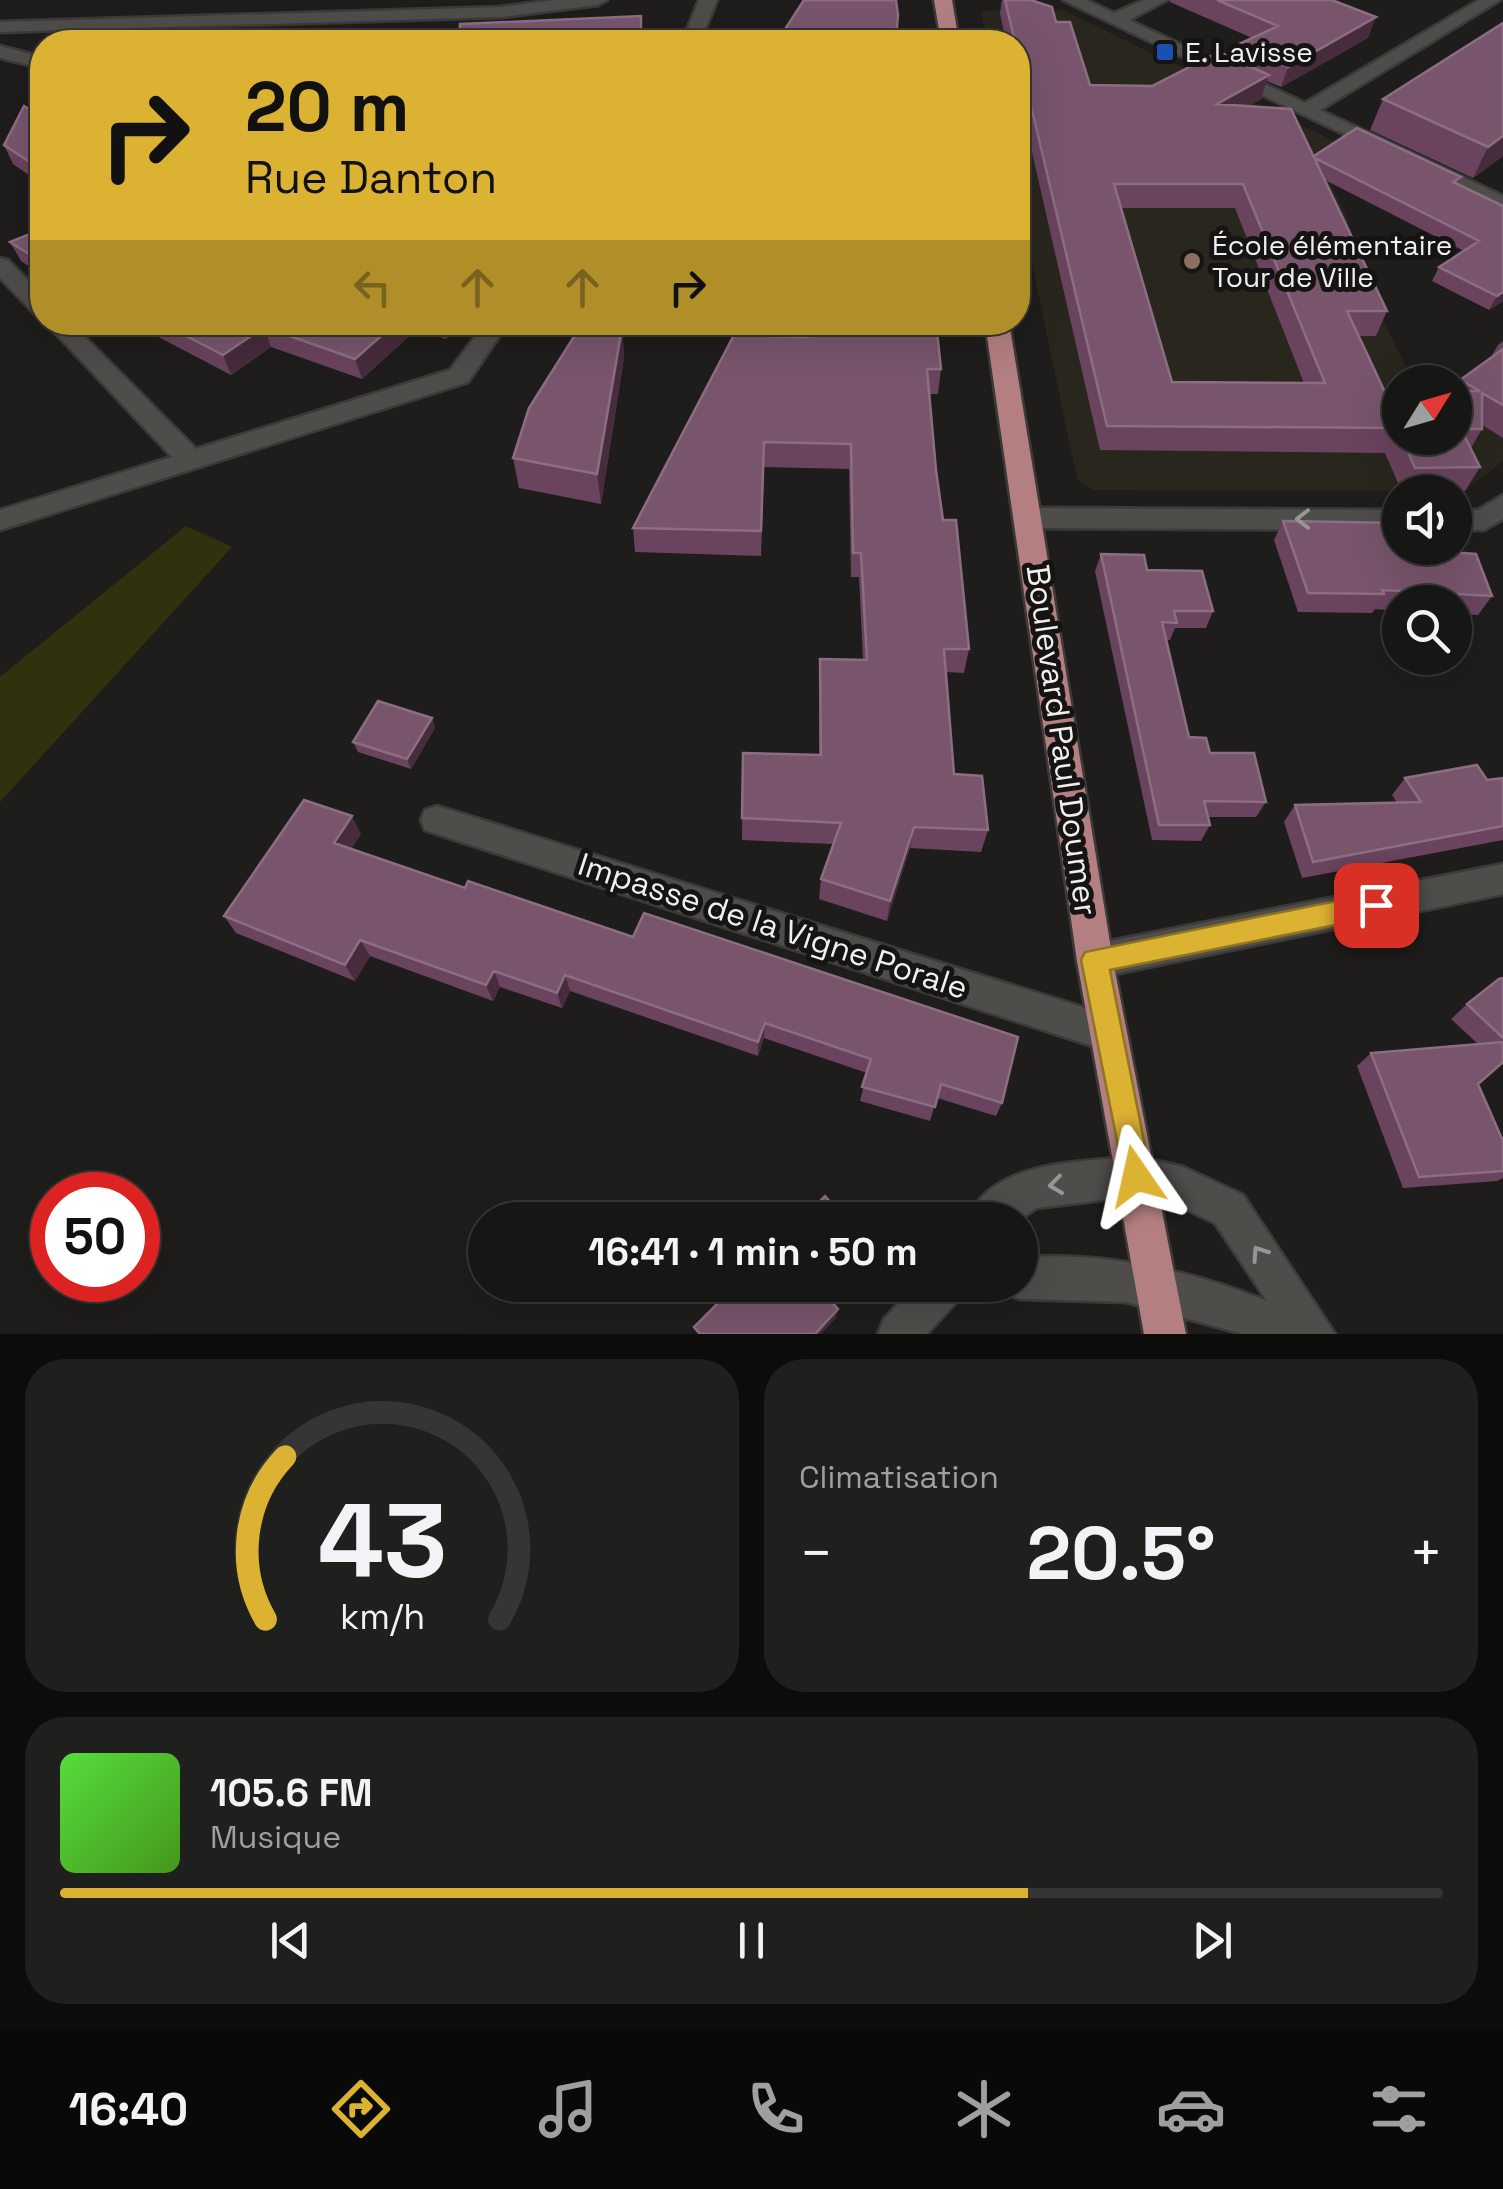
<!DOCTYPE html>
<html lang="fr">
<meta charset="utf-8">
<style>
body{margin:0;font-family:"Space Grotesk",sans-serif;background:#1f1f1d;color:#f1f3f6;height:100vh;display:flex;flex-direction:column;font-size:38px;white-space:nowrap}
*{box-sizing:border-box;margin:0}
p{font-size:32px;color:#9e9fa0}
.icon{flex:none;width:55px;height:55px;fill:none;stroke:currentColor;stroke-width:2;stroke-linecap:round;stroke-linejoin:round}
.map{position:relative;height:1334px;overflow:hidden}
.panel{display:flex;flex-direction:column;gap:25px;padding:25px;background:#0c0c0b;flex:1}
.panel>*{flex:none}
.hud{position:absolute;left:30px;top:30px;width:1000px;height:305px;border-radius:40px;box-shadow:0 10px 40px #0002,0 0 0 2px #353534;background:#dcb233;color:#111;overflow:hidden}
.needle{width:65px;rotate:53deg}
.fabs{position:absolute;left:1382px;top:365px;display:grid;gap:20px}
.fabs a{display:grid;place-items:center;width:90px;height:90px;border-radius:50%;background:#161614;box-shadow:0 10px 40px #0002,0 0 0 2px #353534;font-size:50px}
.speed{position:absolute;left:30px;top:1172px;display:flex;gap:20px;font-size:50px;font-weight:700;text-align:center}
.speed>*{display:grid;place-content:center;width:130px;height:130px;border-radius:50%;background:#161614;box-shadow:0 10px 40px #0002,0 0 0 2px #353534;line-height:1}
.speed .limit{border:15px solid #d22;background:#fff;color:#111}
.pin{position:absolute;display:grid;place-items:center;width:85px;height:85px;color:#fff;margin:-42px;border-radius:20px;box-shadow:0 5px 15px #0006}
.me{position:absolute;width:110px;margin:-55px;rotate:349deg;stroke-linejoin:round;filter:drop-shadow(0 0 8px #0008)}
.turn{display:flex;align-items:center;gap:35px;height:210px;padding:0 50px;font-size:45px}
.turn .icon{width:130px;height:130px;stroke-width:2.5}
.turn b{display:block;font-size:70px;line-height:85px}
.lanes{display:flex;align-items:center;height:95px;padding:0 50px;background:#0003;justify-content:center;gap:50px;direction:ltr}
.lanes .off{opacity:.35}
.big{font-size:75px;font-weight:800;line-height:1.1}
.panel .card{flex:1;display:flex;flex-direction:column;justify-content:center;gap:15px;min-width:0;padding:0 35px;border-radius:40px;background:#1f1f1d}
.panel .dial{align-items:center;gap:0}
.dial svg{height:260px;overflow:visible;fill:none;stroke:#353534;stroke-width:7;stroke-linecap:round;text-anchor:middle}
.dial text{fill:#f1f3f6;stroke:none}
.song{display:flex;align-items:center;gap:30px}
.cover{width:120px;height:120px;border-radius:15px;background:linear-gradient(135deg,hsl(110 70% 55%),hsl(100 70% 35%))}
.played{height:10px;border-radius:5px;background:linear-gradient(90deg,#dcb233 70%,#353534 70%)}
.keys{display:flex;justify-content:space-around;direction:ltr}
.heat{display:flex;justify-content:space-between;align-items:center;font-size:55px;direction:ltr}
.panel .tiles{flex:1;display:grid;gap:25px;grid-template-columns:1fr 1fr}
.card:last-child{grid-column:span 2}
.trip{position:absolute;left:468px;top:1202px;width:570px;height:100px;border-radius:50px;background:#161614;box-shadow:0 10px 40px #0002,0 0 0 2px #353534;font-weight:800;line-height:100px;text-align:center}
.dock{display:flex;height:160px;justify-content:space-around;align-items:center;background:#090908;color:#9e9fa0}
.dock .icon{width:70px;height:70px}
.dock .on{color:#dcb233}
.dock b{font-size:45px;color:#f1f3f6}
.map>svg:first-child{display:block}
</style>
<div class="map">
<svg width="1503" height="1334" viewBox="0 0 1503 1334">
<rect width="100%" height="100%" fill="#1e1d1b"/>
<path fill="#29261e" d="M1063 10 1350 149 1322 166 1349 222 1345 242 1413 382H1400V438H1455V409L1503 438V461L1465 491 1093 490 1077 479 1018 196V42H987L981 11Z"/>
<path fill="#2f320d" d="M186 526 232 547 0 802V677Z"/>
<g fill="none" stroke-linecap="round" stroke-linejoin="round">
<defs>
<path id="minor" d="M555 0H607L598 5 501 17 0 32V22L501 7Z
M699 0H717L700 42H682Z
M1063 0H1086L1114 13 1144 0H1167L1129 20 1305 103 1479 0H1500L1320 110 1503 196V210Z
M0 46 42 57V68L0 58Z
M0 258 8 260 42 295V315L34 313 0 278Z
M45 322H70L196 449 450 370 486 322H509L468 382 0 530V510L172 457Z
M1503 495V519L1484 530H1455V510H1478Z
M1029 508 1400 510V530L1029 528 1015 518Z
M437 806 1108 1015 1121 1020 1126 1033 1121 1046 1108 1051 437 834 425 830 421 820 425 810Z
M1503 864V894L1095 978 1082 973 1077 961 1082 949 1095 944Z
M1136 1156 1183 1167 1243 1195 1335 1334H1243L1126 1302 1020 1299 1005 1293 1002 1285H1020V1257C1106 1252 1187 1269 1267 1301L1215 1223 1179 1206 1136 1196 1036 1208 1020 1220H967C992 1159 1081 1163 1136 1156Z
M915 1285H964L958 1300 927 1334H878L884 1319Z"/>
<path id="major" d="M934 0H952L959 42H941Z
M985 322H1009L1113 961 1186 1334H1144L1077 961Z"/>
</defs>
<use href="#minor" stroke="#3b3a39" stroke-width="5"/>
<use href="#major" stroke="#3b3a39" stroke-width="5"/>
<use href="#minor" fill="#4e4d4a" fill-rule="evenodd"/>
<use href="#major" fill="#b37f80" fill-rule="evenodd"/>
</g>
<path fill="#6a435e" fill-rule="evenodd" d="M1002 0H1031L1056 22 1090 85 1152 86 1234 59 1239 44 1252 38 1170 2 1169 0H1332L1368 38 1281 87 1267 81 1261 99 1248 106 1314 156 1461 177 1457 184 1503 301 1489 310 1432 281 1439 267 1464 251 1325 180 1387 311 1376 336H1359L1384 390H1400V438H1455V388L1460 380 1491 357 1498 345 1503 341V438L1482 425V429L1471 448 1480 467 1465 491 1402 492 1385 453 1100 450 1018 91V42H1006L1000 13ZM1121 208H1235L1304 383 1172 382Z
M1503 23V156L1473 178 1370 130 1383 99Z
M896 39V42H778V40Z
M42 117V184L13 164 4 145Z
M42 228V275L21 261 10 242Z
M130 322H462L446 339 417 329 362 379 271 347 231 375Z
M622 328 624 358 601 504 519 488 513 458Z
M808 337 941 369 938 394H929L936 470 943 520 969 649 964 673 946 672 954 774 988 830 981 852 910 848 887 921 819 899 821 879 833 844 742 840 743 753 819 755V682L820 659 863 660 859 577H851L849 469 764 467 761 556 635 552 633 528Z
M1283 521 1437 551 1492 596 1478 615 1455 614V602H1400V611L1375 609 1372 613 1298 612 1274 540Z
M1101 554 1147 570 1213 611 1206 628H1175L1170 640H1166L1189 737 1210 753 1266 802 1256 817H1208L1210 825 1201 841 1152 840 1095 571Z
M432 718 435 728 411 769 358 752 353 742Z
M1405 778 1487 780 1503 778V840L1302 878 1284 822 1295 805 1397 803 1392 795Z
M361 834 351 849 1002 1103 996 1116 937 1098 930 1121 860 1101 867 1073 764 1038 758 1056 570 991 562 1008 500 987 493 1001 370 956 355 981 236 933 224 916Z
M1503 978V1062L1478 1084 1503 1141V1178L1497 1181 1403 1188 1357 1066 1371 1053 1478 1044 1451 1019 1467 1004Z"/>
<path fill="#462c3d" d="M1376 17 1368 38 1281 87 1288 67Z
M1269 75 1261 99 1210 128 1217 104Z
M1503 136V156L1473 178 1488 147Z
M1503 292V301L1489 310 1497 296Z
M397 322H415L417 329 362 379 355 359Z
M442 322H462L446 339Z
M264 327 271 347 231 375 223 355Z
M622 328 624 358 601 504 597 474Z
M432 718 435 728 411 769 407 759Z
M352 816 361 834 343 861 334 843Z
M914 827 910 848 887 921 890 901Z
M360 940 370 956 355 981 345 965Z
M494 971 500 987 493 1001 486 985Z
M565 975 570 991 562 1008 557 993Z
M765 1023 764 1038 758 1056V1042Z
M838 1309 836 1318 821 1334H815Z"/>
<path fill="#78556d" stroke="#8b6e82" stroke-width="2.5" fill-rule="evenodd" d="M804 0H896L898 15 896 39 778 40Z
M1005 0H1031L1052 7 1056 22H1070L1090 85 1152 86 1219 52 1269 75 1217 104 1291 109 1387 311H1347L1384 390H1400V432L1398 428 1107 426 1018 51V42H1015ZM1114 184H1243L1325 383 1172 382Z
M1217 0H1332L1376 17 1288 67 1239 44 1278 26Z
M641 16V29L668 32 661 42H459L460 24Z
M1503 23V136L1488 147 1383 99Z
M24 106 42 117V170L4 145Z
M1357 128 1461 177 1453 182 1503 206V292L1497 296 1439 267 1479 241 1315 158 1314 156Z
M42 229V262L10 242Z
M159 322H397L355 359 264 327 223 355Z
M809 322H936L941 369H927L936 470 943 520H956L969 649H944L954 774 982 776 988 830 914 827 890 901 821 879 841 823 742 818 743 753 821 755 820 659 867 660 861 553H853L851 444 764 442 761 531 633 528 734 335 808 337Z
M580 327 622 328 597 474 513 458 529 408Z
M1503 349V405L1482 393V429H1461L1480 467 1415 468 1402 438H1455V391H1480L1460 380Z
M1283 521 1400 523V548H1436L1437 551 1476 554 1492 596 1382 590 1384 594 1308 593Z
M1101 554 1144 555 1147 570 1202 571 1213 611H1174L1177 623 1162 622 1189 737 1206 738 1210 753H1254L1266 802 1204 801 1210 825H1159Z
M378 701 432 718 407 759 353 742Z
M1477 765 1487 780 1503 778V826L1313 862 1295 805 1421 802 1405 778Z
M304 800 352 816 334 843 465 888 468 881 633 937 644 913 1018 1037 1002 1103 941 1084 935 1107 862 1087 871 1059 765 1023 758 1042 565 975 557 993 494 971 486 985 360 940 345 965 224 916Z
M1503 978V1038L1467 1004 1499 979Z
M1503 1042V1062L1478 1084 1503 1141V1171L1419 1177 1371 1053Z
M825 1196 847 1220H801Z
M736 1285H817L838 1309 815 1334H700L694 1327Z"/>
<defs><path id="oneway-chevron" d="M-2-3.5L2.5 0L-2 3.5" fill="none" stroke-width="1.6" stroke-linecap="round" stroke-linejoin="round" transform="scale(2.5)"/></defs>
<g stroke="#979694">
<use href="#oneway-chevron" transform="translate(1303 519) rotate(-180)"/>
<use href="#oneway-chevron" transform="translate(1056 1185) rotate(173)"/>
<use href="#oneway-chevron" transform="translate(1259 1253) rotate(-124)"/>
</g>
<path fill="#dcb233" stroke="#8f7421" stroke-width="2.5" d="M1376 893 1385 896 1389 905 1385 913 1376 917 1110 970 1151 1176 1147 1186 1136 1190 1126 1186 1081 960 1085 952Z"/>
<rect fill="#1a4fb4" stroke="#151412" stroke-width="4" x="1155" y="42" width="20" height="20" rx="5"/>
<circle fill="#8d6e63" stroke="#151412" stroke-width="4" cx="1192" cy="261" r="10"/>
<g text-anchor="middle" stroke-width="10" stroke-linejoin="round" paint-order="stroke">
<g font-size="28" fill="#f0efee" stroke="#151412" text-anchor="start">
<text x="1185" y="62">E. Lavisse</text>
<text x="1212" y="255">École élémentaire<tspan x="1212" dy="32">Tour de Ville</tspan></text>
</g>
<g font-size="32" fill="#f0efee" stroke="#151412">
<text transform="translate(1062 740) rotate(82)" y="11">Boulevard Paul Doumer</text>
<text transform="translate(773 926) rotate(18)" y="11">Impasse de la Vigne Porale</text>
</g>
</g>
</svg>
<div class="fabs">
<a><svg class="needle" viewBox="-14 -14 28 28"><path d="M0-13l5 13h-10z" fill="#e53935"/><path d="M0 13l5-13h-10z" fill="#9e9fa0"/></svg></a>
<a><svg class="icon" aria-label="sound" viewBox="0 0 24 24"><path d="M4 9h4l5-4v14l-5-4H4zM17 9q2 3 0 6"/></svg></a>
<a><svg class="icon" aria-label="search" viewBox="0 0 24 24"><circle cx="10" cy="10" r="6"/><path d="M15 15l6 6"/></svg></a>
</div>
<div class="speed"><div class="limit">50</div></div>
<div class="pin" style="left:1376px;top:905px;background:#d93025"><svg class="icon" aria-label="arrive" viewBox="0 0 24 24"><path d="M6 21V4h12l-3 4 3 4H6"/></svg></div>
<svg class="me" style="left:1136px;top:1176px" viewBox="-20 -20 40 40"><path d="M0-17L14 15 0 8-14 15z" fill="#dcb233" stroke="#fff" stroke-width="4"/></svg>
<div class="trip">16:41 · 1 min · 50 m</div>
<div class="hud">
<div class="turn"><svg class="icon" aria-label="right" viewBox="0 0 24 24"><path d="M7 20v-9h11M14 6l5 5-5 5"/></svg><div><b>20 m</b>Rue Danton</div></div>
<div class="lanes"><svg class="icon off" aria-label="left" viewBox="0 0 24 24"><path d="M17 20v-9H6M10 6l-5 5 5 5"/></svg><svg class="icon off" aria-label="ahead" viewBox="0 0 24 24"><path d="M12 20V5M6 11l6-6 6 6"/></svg><svg class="icon off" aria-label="ahead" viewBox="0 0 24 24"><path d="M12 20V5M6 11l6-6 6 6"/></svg><svg class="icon" aria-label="right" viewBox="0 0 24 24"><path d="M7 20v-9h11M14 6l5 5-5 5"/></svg></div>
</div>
</div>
<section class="panel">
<div class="tiles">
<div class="card dial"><svg viewBox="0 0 100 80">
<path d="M14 69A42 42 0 1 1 86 69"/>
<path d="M14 69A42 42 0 0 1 20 19" stroke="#dcb233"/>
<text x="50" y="56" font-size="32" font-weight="700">43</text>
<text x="50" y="72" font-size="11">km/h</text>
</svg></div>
<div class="card"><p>Climatisation</p>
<div class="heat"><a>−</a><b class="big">20.5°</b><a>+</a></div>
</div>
<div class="card">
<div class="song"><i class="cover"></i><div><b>105.6 FM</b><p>Musique</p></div></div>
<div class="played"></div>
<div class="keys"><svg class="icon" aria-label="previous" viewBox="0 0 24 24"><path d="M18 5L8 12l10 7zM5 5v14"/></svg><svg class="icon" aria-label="pause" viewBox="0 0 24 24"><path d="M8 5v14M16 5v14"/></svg><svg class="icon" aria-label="next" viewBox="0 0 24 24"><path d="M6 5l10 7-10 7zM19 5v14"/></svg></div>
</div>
</div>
</section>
<nav class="dock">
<b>16:40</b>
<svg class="icon on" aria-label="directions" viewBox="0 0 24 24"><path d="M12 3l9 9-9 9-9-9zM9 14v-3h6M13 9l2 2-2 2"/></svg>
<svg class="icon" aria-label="music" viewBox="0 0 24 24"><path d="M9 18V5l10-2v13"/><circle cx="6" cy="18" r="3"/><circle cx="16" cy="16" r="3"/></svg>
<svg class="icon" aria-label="phone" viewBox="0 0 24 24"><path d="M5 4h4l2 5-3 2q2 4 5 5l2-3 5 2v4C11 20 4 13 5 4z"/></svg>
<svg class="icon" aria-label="climate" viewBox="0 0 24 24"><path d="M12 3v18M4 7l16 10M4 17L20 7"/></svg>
<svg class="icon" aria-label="car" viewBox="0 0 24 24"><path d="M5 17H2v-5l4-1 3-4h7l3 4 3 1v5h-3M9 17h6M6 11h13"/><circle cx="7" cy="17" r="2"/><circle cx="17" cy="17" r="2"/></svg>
<svg class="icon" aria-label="filters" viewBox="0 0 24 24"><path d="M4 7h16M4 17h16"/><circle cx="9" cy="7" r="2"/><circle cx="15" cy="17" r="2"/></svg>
</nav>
